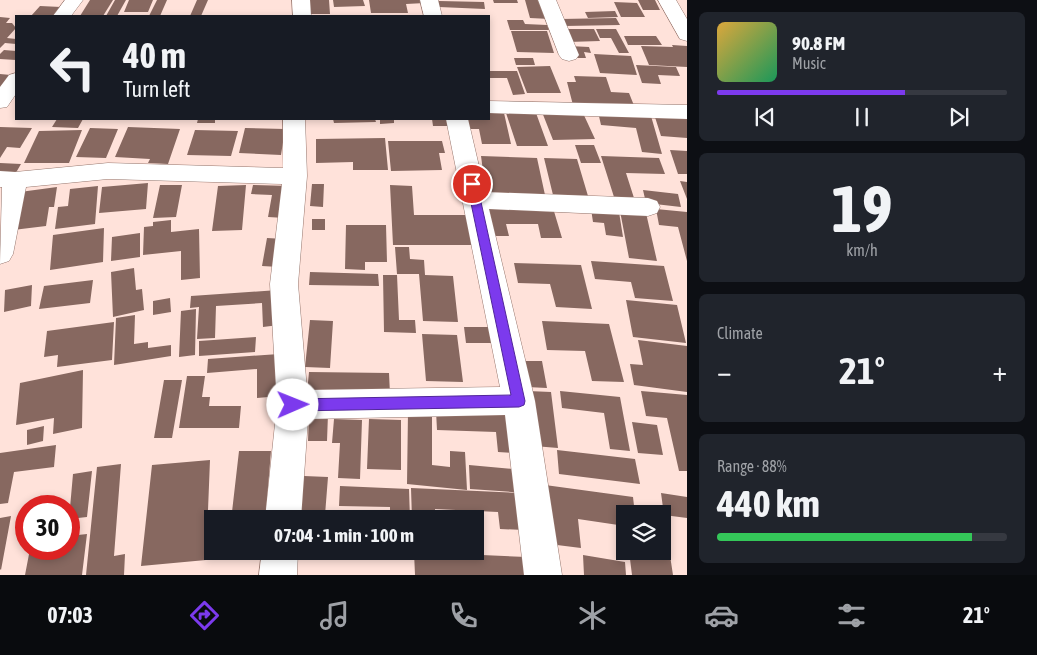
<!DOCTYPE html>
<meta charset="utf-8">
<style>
body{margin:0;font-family:"Asap Condensed",sans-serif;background:#20242c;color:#f1f3f6;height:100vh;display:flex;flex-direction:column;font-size:19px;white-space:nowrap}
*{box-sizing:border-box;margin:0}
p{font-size:16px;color:#9ea1a6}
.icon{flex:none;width:28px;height:28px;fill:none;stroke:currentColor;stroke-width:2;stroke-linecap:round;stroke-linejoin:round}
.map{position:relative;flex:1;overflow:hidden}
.details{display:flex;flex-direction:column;gap:12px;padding:12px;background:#0d0f14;width:350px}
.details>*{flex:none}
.banner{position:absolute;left:15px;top:15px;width:475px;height:105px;border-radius:0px;box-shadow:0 2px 8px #0003;background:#171b24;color:#f1f3f6;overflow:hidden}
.controls{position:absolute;left:616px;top:505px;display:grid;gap:10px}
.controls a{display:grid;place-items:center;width:55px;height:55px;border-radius:0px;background:#171b24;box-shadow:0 2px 8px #0003;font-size:25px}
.speed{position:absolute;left:15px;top:495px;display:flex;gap:10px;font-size:25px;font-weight:700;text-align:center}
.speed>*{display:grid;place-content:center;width:65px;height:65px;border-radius:50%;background:#171b24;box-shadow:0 2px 8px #0003;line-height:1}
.speed .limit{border:8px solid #d22;background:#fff;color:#111}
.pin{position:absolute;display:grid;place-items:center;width:42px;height:42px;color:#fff;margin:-21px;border:2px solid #fff;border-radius:50%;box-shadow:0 1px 5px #0007}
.me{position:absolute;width:55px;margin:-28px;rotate:89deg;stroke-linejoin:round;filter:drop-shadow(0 0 4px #0008)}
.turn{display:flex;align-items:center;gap:18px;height:105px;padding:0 25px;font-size:22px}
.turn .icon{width:65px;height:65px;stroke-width:2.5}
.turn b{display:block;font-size:35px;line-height:42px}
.big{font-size:38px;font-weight:700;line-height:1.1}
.details .widget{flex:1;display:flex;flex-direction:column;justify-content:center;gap:8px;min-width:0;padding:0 18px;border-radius:8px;background:#20242c}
.details .dial{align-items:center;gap:0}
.dial b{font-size:65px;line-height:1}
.song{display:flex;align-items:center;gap:15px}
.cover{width:60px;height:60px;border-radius:8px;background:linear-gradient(135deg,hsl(40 70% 55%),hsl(150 70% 35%))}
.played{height:5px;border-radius:2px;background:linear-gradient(90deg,#7c3aed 65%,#363941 65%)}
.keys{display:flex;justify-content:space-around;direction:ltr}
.heat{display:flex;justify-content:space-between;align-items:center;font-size:28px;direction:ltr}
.charge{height:8px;border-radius:4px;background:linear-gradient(90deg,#34c759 88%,#363941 0)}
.trip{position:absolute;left:204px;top:510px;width:280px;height:50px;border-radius:0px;background:#171b24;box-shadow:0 2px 8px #0003;font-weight:700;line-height:50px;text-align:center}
.dock{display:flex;height:80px;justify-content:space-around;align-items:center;background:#090b0e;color:#9ea1a6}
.dock .icon{width:35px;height:35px}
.dock .selected{color:#7c3aed}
.dock b{font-size:22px;color:#f1f3f6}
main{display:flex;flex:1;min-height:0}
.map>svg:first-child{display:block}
</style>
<main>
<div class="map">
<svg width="687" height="575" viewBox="0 0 687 575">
<rect width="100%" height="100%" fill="#ffe2da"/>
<path fill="#876860" d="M90 0H113L103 16H80Z
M115 0H126L117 16H106Z
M129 0H153L148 12H124Z
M157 0H167L160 16H149Z
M197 0H208L201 16H190Z
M309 0H329L330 14H310Z
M333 0H363L365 6 334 7Z
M369 0H424L425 3 406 4 408 13H371Z
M493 0H517L518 3H494Z
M525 0H544L550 19 530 18Z
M638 0H655L660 10H643Z
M439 1 484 2 485 9 439 7Z
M614 2 637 3 645 17H621Z
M40 6 61 7 53 16H31Z
M615 11 618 17 588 18 585 12Z
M0 17 10 18 6 23H12L16 28 7 38 16 39V44L5 43 0 48Z
M616 18 620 25 564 26 561 19Z
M507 20H523L525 24 547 25 549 30H510Z
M563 29H594L600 41 568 42Z
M596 29H616L629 53H619L611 38H600Z
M511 31H547L554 53 517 52Z
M624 36H656L662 45H628Z
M672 45 687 46V67L649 65 641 46 673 47Z
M569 46 589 47 591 53 584 52 586 58H572Z
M4 50 16 51V60L0 59V54Z
M594 54 631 56 637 75 600 73Z
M514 58H533L535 65H516Z
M636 65 676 67 680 76 658 75 661 84 642 83Z
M550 66 561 93H527L517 67Z
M489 71H517L525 94 513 95 507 78H489Z
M0 74 11 75 0 87Z
M574 76 606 77 611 92 629 93 635 108 573 105 567 82H576Z
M582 111 595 139 553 140 542 112Z
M598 112 651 116 662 154 642 152 636 128 601 125Z
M489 113H504L511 144H482L479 129H468L466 119H489Z
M506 113H536L548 146H517Z
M654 114 687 116V138L661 136Z
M57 119H83L78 128 52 127Z
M198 119H215V123H197Z
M333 119H375L376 122 334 123Z
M380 119H394V123L380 124Z
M432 119H449L451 126H433Z
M0 127 32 128 20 148 7 147 0 158Z
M128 127 180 129 168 164 148 163 150 159 115 157Z
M90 128 118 129 106 158 76 157Z
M245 128 285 129 281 155 239 153Z
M82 130 69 163H24L39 131Z
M195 130 238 131 231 156 187 155Z
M385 138 388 170H353V162L316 163V139Z
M388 141H442L445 153H439L442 170 391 171Z
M575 145H594L601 163H581Z
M670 150 687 151V174H678Z
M481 156 537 158 545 195 486 193Z
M601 156 659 158 665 174 626 173 634 198 614 197Z
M544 158 577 159 588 196 553 195Z
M0 163 21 164 14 176 0 175Z
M680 181 687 182V199Z
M148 183 146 209 99 213 102 187Z
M312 184H324L323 207 310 206Z
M160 185H182L176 217 153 218Z
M246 185 242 230 212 231 218 186Z
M253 185 290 186 285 218 268 217 272 195 251 194Z
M390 185 412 186 414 215H471L476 245H393Z
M98 186 95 224 55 229 58 207 68 206 70 189Z
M57 187 54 207H49L46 226 13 230 20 192Z
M643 190 678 194 681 207 646 203Z
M486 208H553L562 238H541L538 224H506L509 236H491Z
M591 209 619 212 623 237 606 235 604 223 593 222Z
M656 209 687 212V261L678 227 659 225Z
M620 211 646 213 657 261 629 258Z
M312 219H325V230H312Z
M171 220V232L199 229 200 278 181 280V251L143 255 144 227 153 226V222Z
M346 225H386L387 262H365V270L345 269Z
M104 228 103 262 50 270 53 235Z
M140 233V257L111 261 112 237Z
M267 238 284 239 279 267 262 266Z
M395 247H409L410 259 424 260 425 275 453 276 458 322 423 321 419 274H397Z
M591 261 664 266 673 301 635 298 631 282 595 279Z
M514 263 581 265 592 309 556 307 550 284 518 283Z
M134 268 136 290 142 289 144 310 113 317 111 272Z
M310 272 378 274 379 286 309 285Z
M383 275H397L399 320H415L416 333 384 332Z
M93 280 90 303 39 309 44 286Z
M32 285 31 306 4 312 5 290Z
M278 290 279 325 263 327 262 303 216 306 215 338 197 339 199 307 190 308 191 296Z
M170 298 171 312 153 315V301Z
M626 300 677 305 686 343 633 337Z
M196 309 195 355 179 357 181 311Z
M135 315 134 344 148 342V348L171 345V356L114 365 116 318Z
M310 320 333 321 330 368 305 367Z
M542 321 609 324 624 382 592 381 585 351 547 350Z
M114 322 112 360 57 367 58 355 44 357 47 331Z
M464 327H491L493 343H466Z
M422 334 457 335 463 382 426 381Z
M256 337 255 352 199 356V341Z
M638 340 687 346V392L634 385 630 364 643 365Z
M279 354 280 396 257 398V369L207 373 208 359Z
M523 361H542L547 388 527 387Z
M83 370 82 428 53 434 54 418 16 425 20 383Z
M309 372 389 373 390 394 307 393Z
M187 376H205L202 397H210L209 406H241L239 428H179Z
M164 380H182L172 438H154Z
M528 391 551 392 558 448 534 446Z
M560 391 620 397 630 451 610 449 604 413 562 408Z
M641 391 687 395V471H679L667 418 646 416Z
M436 411 512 413 517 453 498 452 496 432 437 430Z
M408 412 432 414V465L450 467V451L465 452 467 490 407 484Z
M309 414H328L327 441H308Z
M334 419 362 420 360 479 338 478 340 443H332Z
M369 419 401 420V470L367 469Z
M632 422 657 425 663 455 638 453Z
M44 426 43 441 27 445V430Z
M56 445 54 467 14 472 8 503 0 504V453Z
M557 450 635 459 640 484 559 474Z
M239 451H271L266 512H232Z
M210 460 206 560 141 566 152 465Z
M121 464 114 556 125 554 124 575H86L97 467Z
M469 465 523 470 526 493 470 489Z
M92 471 87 517 69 519 73 474Z
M304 476 328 477 325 515 300 513Z
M545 485 633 497 635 514H625V526L578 519 581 548 549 544Z
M340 486 409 489 410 519H390V507L339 506Z
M411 488 520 493 524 530 500 529 498 512 435 509 436 519H412Z
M661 493 687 497V518L664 515Z
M11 516 1 570 0 569V518Z
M87 534 82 575H25L30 549H69V536Z
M662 536H667L673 575H632L629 551H662Z
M414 552 526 557 528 575H415Z
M583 555 625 562 626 575H584Z"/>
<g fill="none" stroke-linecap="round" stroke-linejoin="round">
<defs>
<path id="minor" d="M65 0H83L71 16H53Z
M292 0H310L311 16H293Z
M420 0H438L442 16H424Z
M538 0H556L579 55 576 59 569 61 562 59 559 55Z
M658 0H676L687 19V41L680 39Z
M16 73V94L7 107 0 108V87L9 75Z
M489 101 687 105V119L489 113Z
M283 119H305L307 176 298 284 307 390 500 387 446 119H468L485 192 648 198 657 201 660 207 657 213 648 216 489 209 535 401 562 575H524L505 415 308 419 301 519H265L277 405 270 284 282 184 108 179 26 187 13 254 9 261 0 264 2 187H0V171L15 172 108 163 283 168Z
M262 551H298L297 575H259Z"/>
</defs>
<use href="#minor" stroke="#97776e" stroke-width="1"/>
<use href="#minor" fill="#fff" fill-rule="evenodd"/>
</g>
<path fill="#7c3aed" stroke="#51269a" d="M472 180 477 184 525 401 524 405 519 407 293 411 288 409 286 405 288 401 293 399 511 395 467 184Z"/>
</svg>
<div class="controls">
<a><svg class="icon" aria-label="layers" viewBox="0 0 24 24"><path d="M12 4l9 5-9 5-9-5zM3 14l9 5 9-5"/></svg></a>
</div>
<div class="speed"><div class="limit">30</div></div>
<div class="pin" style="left:472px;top:184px;background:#d93025"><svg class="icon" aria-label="arrive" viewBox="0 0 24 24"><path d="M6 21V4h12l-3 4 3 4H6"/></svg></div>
<svg class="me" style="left:293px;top:405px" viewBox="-20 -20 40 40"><circle r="19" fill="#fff"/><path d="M0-13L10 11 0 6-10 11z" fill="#7c3aed"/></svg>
<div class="trip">07:04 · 1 min · 100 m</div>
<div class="banner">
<div class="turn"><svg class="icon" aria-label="left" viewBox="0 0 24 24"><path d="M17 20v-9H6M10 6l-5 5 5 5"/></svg><div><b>40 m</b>Turn left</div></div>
</div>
</div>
<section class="details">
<div class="widget">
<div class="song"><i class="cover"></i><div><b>90.8 FM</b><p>Music</p></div></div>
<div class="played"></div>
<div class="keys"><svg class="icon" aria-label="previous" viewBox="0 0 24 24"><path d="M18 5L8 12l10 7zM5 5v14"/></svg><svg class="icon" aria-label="pause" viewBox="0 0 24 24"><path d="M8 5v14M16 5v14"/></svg><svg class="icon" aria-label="next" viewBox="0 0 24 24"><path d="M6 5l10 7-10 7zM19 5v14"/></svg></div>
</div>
<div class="widget dial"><b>19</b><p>km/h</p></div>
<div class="widget"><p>Climate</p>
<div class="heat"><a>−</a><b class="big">21°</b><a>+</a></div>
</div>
<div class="widget"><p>Range · 88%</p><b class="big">440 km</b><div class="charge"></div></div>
</section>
</main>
<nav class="dock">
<b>07:03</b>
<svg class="icon selected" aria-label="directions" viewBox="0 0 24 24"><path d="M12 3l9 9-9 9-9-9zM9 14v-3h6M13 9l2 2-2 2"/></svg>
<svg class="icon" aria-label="music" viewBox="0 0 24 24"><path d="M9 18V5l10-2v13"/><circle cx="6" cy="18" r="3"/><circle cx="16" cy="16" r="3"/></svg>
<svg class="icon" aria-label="phone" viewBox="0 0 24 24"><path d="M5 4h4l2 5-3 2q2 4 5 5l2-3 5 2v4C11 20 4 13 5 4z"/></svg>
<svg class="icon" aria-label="climate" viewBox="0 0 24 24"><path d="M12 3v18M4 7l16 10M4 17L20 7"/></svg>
<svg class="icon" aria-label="car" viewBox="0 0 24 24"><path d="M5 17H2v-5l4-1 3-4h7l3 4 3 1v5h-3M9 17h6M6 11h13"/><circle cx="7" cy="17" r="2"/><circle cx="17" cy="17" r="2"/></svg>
<svg class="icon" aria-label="filters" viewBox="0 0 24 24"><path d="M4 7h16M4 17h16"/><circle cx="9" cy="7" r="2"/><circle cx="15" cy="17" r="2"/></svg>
<b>21°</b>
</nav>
